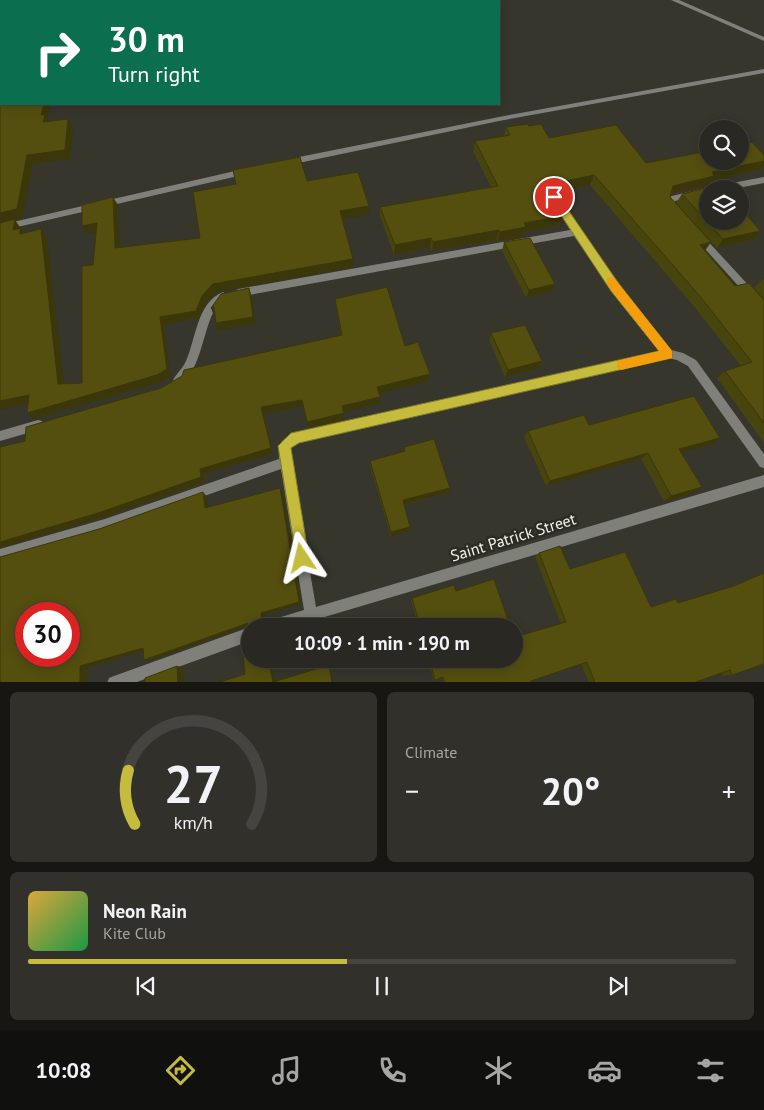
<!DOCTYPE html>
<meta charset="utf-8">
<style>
body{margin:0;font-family:"PT Sans",sans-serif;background:#31302a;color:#f1f3f6;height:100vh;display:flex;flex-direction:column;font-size:19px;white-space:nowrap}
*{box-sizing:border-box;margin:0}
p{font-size:16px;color:#a5a6a5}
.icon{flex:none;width:28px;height:28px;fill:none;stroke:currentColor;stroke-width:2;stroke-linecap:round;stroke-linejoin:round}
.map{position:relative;height:682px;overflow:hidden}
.side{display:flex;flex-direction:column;gap:10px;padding:10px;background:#171613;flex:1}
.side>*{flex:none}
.guide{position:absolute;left:0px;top:0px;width:500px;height:105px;box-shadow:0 2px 12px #0003,0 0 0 1px #454440;background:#0b6e4f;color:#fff;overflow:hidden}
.fabs{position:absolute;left:699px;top:120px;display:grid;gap:10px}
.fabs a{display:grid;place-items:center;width:50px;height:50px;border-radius:50%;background:#292822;box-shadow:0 2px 12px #0003,0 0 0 1px #454440;font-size:25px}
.speed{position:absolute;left:15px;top:602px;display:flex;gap:10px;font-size:25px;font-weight:700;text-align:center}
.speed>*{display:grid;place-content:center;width:65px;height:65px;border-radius:50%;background:#292822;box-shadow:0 2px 12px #0003,0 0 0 1px #454440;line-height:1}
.speed .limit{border:8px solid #d22;background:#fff;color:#111}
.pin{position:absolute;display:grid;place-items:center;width:42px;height:42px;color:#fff;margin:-21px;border:2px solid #fff;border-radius:50%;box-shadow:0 1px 5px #0007}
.me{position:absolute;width:55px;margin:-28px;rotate:350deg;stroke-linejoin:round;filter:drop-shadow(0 0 4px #0008)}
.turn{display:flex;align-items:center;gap:18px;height:105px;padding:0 25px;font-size:22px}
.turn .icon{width:65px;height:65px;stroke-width:2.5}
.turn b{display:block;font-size:35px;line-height:42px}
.big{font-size:38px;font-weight:800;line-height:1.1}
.side .tile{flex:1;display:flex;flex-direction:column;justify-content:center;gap:8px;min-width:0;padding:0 18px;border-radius:8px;background:#31302a}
.side .dial{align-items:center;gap:0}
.dial svg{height:130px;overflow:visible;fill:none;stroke:#454440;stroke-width:7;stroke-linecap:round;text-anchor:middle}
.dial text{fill:#f1f3f6;stroke:none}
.song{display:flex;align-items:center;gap:15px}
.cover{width:60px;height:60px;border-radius:8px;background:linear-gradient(135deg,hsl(40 70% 55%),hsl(140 70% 35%))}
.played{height:5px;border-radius:2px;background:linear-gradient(90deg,#c5bc3d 45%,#454440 45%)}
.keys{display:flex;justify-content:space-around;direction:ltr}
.heat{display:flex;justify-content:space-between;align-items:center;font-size:28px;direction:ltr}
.side .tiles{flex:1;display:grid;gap:10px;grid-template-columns:1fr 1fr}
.tile:last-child{grid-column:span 2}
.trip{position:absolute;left:241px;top:618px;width:282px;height:50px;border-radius:25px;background:#292822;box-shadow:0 2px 12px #0003,0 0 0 1px #454440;font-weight:800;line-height:50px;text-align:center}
.tab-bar{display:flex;height:80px;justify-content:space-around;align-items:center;background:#10100e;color:#a5a6a5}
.tab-bar .icon{width:35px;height:35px}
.tab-bar .active{color:#c5bc3d}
.tab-bar b{font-size:22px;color:#f1f3f6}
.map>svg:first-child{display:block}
</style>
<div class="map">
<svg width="764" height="683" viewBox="0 0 764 683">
<rect width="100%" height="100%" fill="#37362d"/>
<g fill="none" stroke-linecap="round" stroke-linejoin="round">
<path fill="#80807b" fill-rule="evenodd" d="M671 0H679L764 37V41Z
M0 29H1V33H0Z
M764 69V73L499 121 289 165 285 162 289 159 499 117Z
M248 168 252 171 251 173 0 231V225Z
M764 177V183L733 189H712L716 186Z
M708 187 711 189H708V193L675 201 674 205 677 209 676 211H670L666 205 668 197Z
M554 194 557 195C592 249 631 300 671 350L683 353 696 360 764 454V468L760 467 688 366 677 360 668 358 298 443 290 448 291 462 316 607 764 475V487L294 626H266L268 621 304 610 281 469 105 531 0 561V549L105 519 279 459C278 444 280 439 295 433L660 351 612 290 574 236 238 297 233 293 238 289 570 230 550 197Z
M700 235 703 236 764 302V312L761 311 697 240 696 238Z
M223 292 228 296C223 303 216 305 213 313 203 332 199 377 178 385L174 383 173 380C177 373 183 368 186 361 196 339 197 302 223 292Z
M38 420 42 421 43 425 42 429 0 441V431Z
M250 627V641L134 683H107L109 678 114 676Z"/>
<path fill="#aaaaa2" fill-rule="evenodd" d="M28 0H34V1H28Z"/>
</g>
<path fill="#48440d" d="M529 126 549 138 646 163 764 155V166L762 169 711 181 708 185 671 194 670 197 705 251 735 286 764 300V443L717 378 725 371 741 366 692 304 590 185 551 193 560 225 524 232 523 237 497 241 496 240 432 251 430 247 394 255 380 216V207L491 187 473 151 475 141 504 136 506 127Z
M716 182 753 240 717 248 676 203 682 194 713 186Z
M504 242 551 292 526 298 502 251Z
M764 279V299L754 288 762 280Z
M335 299 405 346 429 381 379 393 380 397V403L344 412 345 420 309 428 304 406 264 414 273 454 204 474 205 482 104 517 25 441 161 388 341 335Z
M491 333 542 361 539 368 505 377 489 340Z
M589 425 713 444 681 452 702 487 694 493 664 501 641 459 546 486 524 437 528 431Z
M404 447 449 492 404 505 410 527V531L391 537 370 466V461L403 452Z
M539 553 570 569 651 607 678 603 727 588 764 573V664L732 675 723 676 721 673 693 683H589L581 664 531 681V683H443L442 678 434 681 427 659H515L561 624 535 557Z
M456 591 510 626H418L411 600 412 598Z"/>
<path fill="#3b370a" d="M44 104H48L50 107 47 119 50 124 43 122 41 115Z
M68 119 73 128 70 159 33 164 23 218 15 220 27 237 19 238 0 223V213L27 155Z
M764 161V166L762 169 711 181 708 185 668 195 673 186 712 172Z
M594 175 590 185 544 194 547 185Z
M113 197 118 205 120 256 115 248Z
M369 206V214L340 220V211Z
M563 216 560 225 524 232 523 237 497 241 500 232 524 223Z
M97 223 102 231 87 234 82 226Z
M41 229 47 238 65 391 58 384Z
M499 230 496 240 432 251 433 242Z
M760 231 753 240 717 248 723 239Z
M431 238 430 247 394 255 395 245Z
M711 242 705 251 700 245Z
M353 259 354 267 217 292 206 304 199 318 164 325 171 376 161 382 35 419 27 413 157 375 160 317 202 296 213 284Z
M555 284 551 292 526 298 529 290Z
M249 288 252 297 256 324 219 331 216 323Z
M214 307V316L211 308Z
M542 361 539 368 505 377 508 370Z
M430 374 429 381 377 394V387Z
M29 395 36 401 0 410V401Z
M380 397V403L343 413 342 406Z
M302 400 304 406 264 414 273 454 204 474 205 482 104 517 0 548V542L200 469 261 407Z
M344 413 345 420 309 428 307 422Z
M720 438 713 444 672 455 679 449Z
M648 453 641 459 546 486 550 481Z
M702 487 694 493 664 501 671 496Z
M280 488 283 493 301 604 264 615V626H262L261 613Z
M450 488 449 492 402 505 403 500Z
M203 492 207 497 209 513 205 508Z
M410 527V531L391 537V532Z
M248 623 251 625 150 661 144 660Z
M143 648 149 649 88 667V683H80V666Z
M268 659H271L276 683 273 682Z
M329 665 330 666 333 683H332Z
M177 666 182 667 184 683H178Z"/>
<path fill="#544f0f" stroke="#3b370a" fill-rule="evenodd" d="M76 0H126V1H76Z
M0 41H1V104H44L41 115H45L43 122 68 119 65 150 27 155 17 209 0 213Z
M527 124 529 126 541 124 549 138 616 125 646 163 708 151V161H740V145L752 142 764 155V161L712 172 714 176 673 186 670 197 711 242 700 245 735 286 749 283 764 300V423L725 371 752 362 699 295 594 175 547 185 563 216 524 223 526 227 500 232 499 230 433 242 431 238 395 245 380 207 498 186 475 141 510 135 506 127Z
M300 157 307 181 358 172 369 206 340 211 353 259 213 284 202 296 196 311 160 317 167 369 157 375 27 413 29 395 0 401V223L15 219 13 230 20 228V234L41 229 58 384 82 383V266L93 265 97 223 82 226V205L113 197 115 248 200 238 193 192 236 184 233 170Z
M716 182H719L725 189H708V221H740V207L760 231 723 239 682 194 714 186Z
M530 238 555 284 529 290 504 242Z
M387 287 405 346 418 342 430 374 377 387 380 397 342 406 344 413 307 422 302 400 261 407 271 448 200 469 201 477 98 513 0 542V447L25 441 26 427 161 388 182 376 184 370 342 335 335 299Z
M249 288 253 317 216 323 214 307 211 308 221 294Z
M525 325 542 361 508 370 491 333Z
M694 396 720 438 679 449 702 487 671 496 648 453 550 481 528 431 584 415 589 425Z
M434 439 450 488 403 500 410 527 391 532 370 461 405 451 404 447Z
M280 488 299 602 261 613 262 626H250V659H268L273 682 329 665 332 683H217L245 674 242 643 248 639V623L144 660 143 648 80 666V683H0V557L99 529 203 492 205 508ZM26 614H69V656H26Z
M560 546 570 569 625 552 651 607 676 599 678 603 734 586 764 573V664L732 675 730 670 693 683H595L587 662 531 681V683H445L443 677 435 680 429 659H515V637L566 622 539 553Z
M494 579 510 626H420L412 598 454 585 456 591Z
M177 666 178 683H145V678Z"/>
<path fill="#c5bc3d" stroke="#807a28" d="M554 194 558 195 619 284 672 351V358L299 443 291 448 309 558 306 562 302 565 297 562 278 446 291 433 659 351 611 291 551 200V195Z"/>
<path fill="#f59e0b" d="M611 277 614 278 672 351V358L621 370 617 368V361L659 351 607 284V278Z"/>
<g text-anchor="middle" stroke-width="5" stroke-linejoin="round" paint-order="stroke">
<g font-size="16" fill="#f3f3ed" stroke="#2d2c23">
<text transform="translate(513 537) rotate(-17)" y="6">Saint Patrick Street</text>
</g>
</g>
</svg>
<div class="fabs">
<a><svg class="icon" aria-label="search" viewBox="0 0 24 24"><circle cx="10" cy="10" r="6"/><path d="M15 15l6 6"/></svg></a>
<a><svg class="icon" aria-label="layers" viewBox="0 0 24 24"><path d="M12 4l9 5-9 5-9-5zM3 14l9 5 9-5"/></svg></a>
</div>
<div class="speed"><div class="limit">30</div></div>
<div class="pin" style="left:554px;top:197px;background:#d93025"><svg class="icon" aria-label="arrive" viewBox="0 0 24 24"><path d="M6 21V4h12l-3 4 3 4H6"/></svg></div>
<svg class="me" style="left:302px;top:558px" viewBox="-20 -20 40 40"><path d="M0-17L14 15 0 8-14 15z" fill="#c5bc3d" stroke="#fff" stroke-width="4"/></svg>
<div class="trip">10:09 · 1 min · 190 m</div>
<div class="guide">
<div class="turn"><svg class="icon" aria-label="right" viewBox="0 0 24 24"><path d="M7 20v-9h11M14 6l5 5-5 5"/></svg><div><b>30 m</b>Turn right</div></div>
</div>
</div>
<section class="side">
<div class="tiles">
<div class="tile dial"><svg viewBox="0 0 100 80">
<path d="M14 69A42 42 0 1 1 86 69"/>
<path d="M14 69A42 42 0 0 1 10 36" stroke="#c5bc3d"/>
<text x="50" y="56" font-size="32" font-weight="700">27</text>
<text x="50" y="72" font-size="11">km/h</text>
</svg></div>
<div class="tile"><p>Climate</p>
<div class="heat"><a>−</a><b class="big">20°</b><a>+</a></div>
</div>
<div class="tile">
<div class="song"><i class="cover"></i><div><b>Neon Rain</b><p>Kite Club</p></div></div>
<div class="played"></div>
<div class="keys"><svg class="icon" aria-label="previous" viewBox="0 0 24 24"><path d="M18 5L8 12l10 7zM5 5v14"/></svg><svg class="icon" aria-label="pause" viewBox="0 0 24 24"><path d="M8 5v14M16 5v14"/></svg><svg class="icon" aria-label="next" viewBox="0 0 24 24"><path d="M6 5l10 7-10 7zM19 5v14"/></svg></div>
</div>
</div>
</section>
<nav class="tab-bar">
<b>10:08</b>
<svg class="icon active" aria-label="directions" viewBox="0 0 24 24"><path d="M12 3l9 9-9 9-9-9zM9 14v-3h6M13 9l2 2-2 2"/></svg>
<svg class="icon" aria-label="music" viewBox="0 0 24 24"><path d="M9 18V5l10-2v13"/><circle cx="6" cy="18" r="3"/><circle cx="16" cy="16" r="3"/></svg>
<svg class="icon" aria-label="phone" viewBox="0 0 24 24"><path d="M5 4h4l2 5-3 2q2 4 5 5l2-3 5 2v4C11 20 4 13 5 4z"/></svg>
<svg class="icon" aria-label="climate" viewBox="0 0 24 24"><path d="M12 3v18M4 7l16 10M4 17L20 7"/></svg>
<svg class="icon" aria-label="car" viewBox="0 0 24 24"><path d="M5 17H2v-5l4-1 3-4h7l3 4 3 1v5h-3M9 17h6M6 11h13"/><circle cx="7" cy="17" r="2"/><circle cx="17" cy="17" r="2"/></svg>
<svg class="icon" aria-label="filters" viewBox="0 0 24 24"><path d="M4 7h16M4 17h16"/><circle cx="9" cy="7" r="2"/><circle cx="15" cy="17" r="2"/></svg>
</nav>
